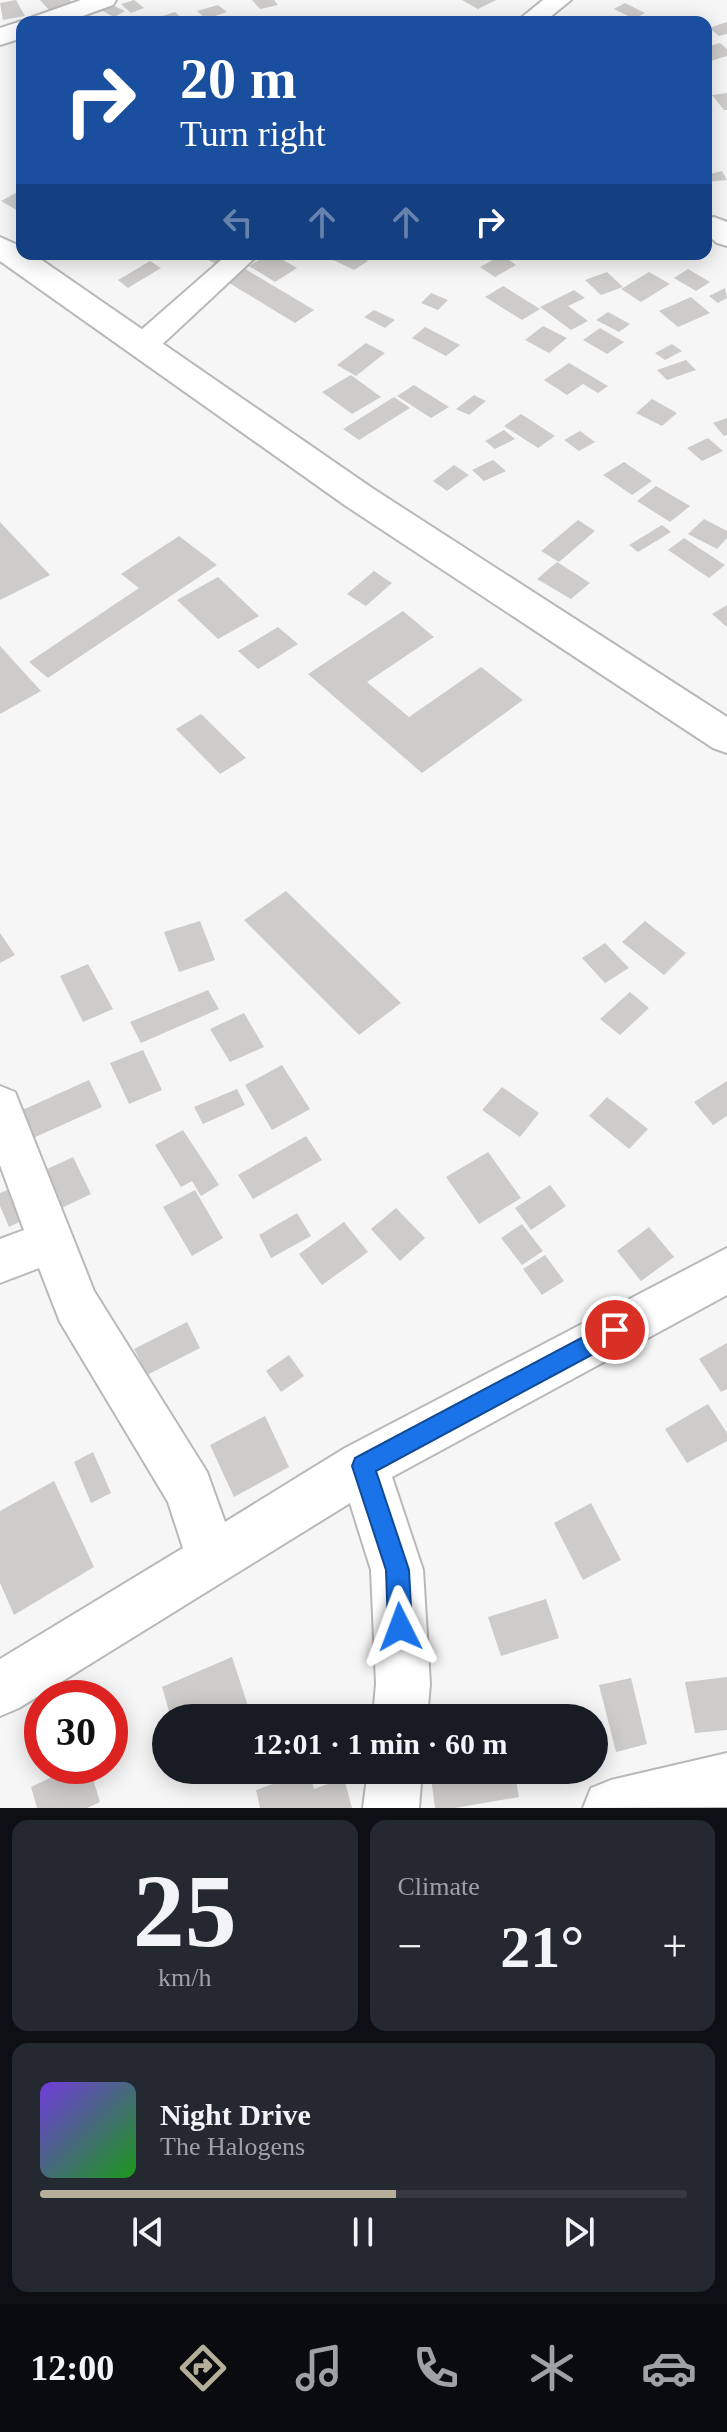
<!DOCTYPE html>
<meta charset="utf-8">
<style>
body{margin:0;font-family:"Times New Roman",serif;background:#242831;color:#f1f3f6;height:100vh;display:flex;flex-direction:column;font-size:30px;white-space:nowrap}
*{box-sizing:border-box;margin:0}
p{font-size:26px;color:#9ea1a6}
.icon{flex:none;width:44px;height:44px;fill:none;stroke:currentColor;stroke-width:2;stroke-linecap:round;stroke-linejoin:round}
.map{position:relative;height:1808px;overflow:hidden}
.sheet{display:flex;flex-direction:column;gap:12px;padding:12px;background:#0d0f14;flex:1}
.sheet>*{flex:none}
.top-card{position:absolute;left:16px;top:16px;width:696px;height:244px;border-radius:16px;box-shadow:0 4px 20px #0003;background:#1a4fa0;color:#fff;overflow:hidden}
.speed{position:absolute;left:24px;top:1680px;display:flex;gap:16px;font-size:40px;font-weight:700;text-align:center}
.speed>*{display:grid;place-content:center;width:104px;height:104px;border-radius:50%;background:#171b24;box-shadow:0 4px 20px #0003;line-height:1}
.speed .limit{border:12px solid #d22;background:#fff;color:#111}
.pin{position:absolute;display:grid;place-items:center;width:68px;height:68px;color:#fff;margin:-34px;border:4px solid #fff;border-radius:50%;box-shadow:0 2px 8px #0007}
.me{position:absolute;width:88px;margin:-44px;rotate:357deg;stroke-linejoin:round;filter:drop-shadow(0 0 6px #0008)}
.turn{display:flex;align-items:center;gap:28px;height:168px;padding:0 32px;font-size:36px}
.turn .icon{width:104px;height:104px;stroke-width:2.5}
.turn b{display:block;font-size:56px;line-height:68px}
.lanes{display:flex;align-items:center;height:76px;padding:0 32px;background:#0003;justify-content:center;gap:40px;direction:ltr}
.lanes .off{opacity:.35}
.big{font-size:60px;font-weight:800;line-height:1.1}
.sheet .card{flex:1;display:flex;flex-direction:column;justify-content:center;gap:12px;min-width:0;padding:0 28px;border-radius:16px;background:#242831}
.sheet .dial{align-items:center;gap:0}
.dial b{font-size:104px;line-height:1}
.song{display:flex;align-items:center;gap:24px}
.cover{width:96px;height:96px;border-radius:12px;background:linear-gradient(135deg,hsl(260 70% 55%),hsl(120 70% 35%))}
.played{height:8px;border-radius:4px;background:linear-gradient(90deg,#b5ae99 55%,#363941 55%)}
.keys{display:flex;justify-content:space-around;direction:ltr}
.heat{display:flex;justify-content:space-between;align-items:center;font-size:44px;direction:ltr}
.sheet .tiles{flex:1;display:grid;gap:12px;grid-template-columns:1fr 1fr}
.card:last-child{grid-column:span 2}
.trip{position:absolute;left:152px;top:1704px;width:456px;height:80px;border-radius:40px;background:#171b24;box-shadow:0 4px 20px #0003;font-weight:800;line-height:80px;text-align:center}
.menu{display:flex;height:128px;justify-content:space-around;align-items:center;background:#090b0e;color:#9ea1a6}
.menu .icon{width:56px;height:56px}
.menu .selected{color:#b5ae99}
.menu b{font-size:36px;color:#f1f3f6}
.map>svg:first-child{display:block}
</style>
<div class="map">
<svg width="727" height="1808" viewBox="0 0 727 1808">
<rect width="100%" height="100%" fill="#f6f6f7"/>
<path fill="#cdcccb" d="M16 0 25 16 3 20 0 3Z
M40 0H70L73 4 49 10Z
M134 0 144 8 131 13 121 4Z
M252 0H274L278 5 260 9Z
M462 0H496L478 9Z
M625 3 645 13 634 19 614 9Z
M110 4 125 11 114 17 99 9Z
M218 5 227 12 206 19 197 11Z
M175 12 186 22H146V21Z
M727 22V34L719 36 709 28Z
M720 43 727 49V56L707 62 706 47Z
M727 93V110H724L712 95Z
M722 171 727 180 706 182V175Z
M21 190H22V213L1 201Z
M198 254H236L219 266Z
M269 254H273L297 268 275 282 249 266Z
M321 254H355L368 261 354 270Z
M502 255 516 265 495 277 480 267Z
M150 261 161 268 128 288 118 280Z
M245 269 314 310 295 323 226 281Z
M688 269 710 282 696 291 674 278Z
M607 272 623 287 601 295 585 280Z
M649 272 670 284 641 302 621 289Z
M503 286 540 309 522 320 485 297Z
M725 288 727 298 718 303 709 296Z
M574 290 585 298 568 306 588 321 571 330 540 307Z
M431 293 448 300 438 310 421 303Z
M691 297 710 313 678 327 659 311Z
M374 310 395 320 385 328 364 317Z
M608 312 630 324 619 332 596 320Z
M543 326 567 338 549 353 525 340Z
M425 327 460 345 446 356 412 338Z
M600 328 624 342 607 354 583 340Z
M366 343 385 353 356 376 337 365Z
M672 344 682 351 665 360 655 353Z
M686 360 696 370 667 380 657 370Z
M569 363 608 386 598 393 583 384 567 395 544 380Z
M351 375 381 397 352 414 322 392Z
M414 385 449 407 431 418 397 396Z
M474 395 486 401 469 415 456 409Z
M394 397 410 408 359 440 343 429Z
M652 399 677 413 662 426 636 413Z
M521 414 555 436 538 448 504 426Z
M727 418V435L724 436 713 423Z
M504 430 515 439 495 449 485 441Z
M580 431 595 442 579 451 564 440Z
M708 438 723 451 702 461 687 448Z
M493 460 506 471 484 481 472 470Z
M624 462 652 481 632 495 603 475Z
M454 465 469 475 447 491 433 481Z
M656 486 690 506 670 522 637 501Z
M704 519 727 531V538L717 549 688 534Z
M578 520 595 531 559 562 541 551Z
M0 522 50 575 0 600Z
M662 525 671 532 638 552 629 545Z
M179 536 217 565 48 678 29 662 139 588 121 574Z
M684 538 725 565 709 578 668 550Z
M557 562 590 583 571 599 537 579Z
M374 571 392 583 366 606 347 594Z
M218 577 259 616 218 639 177 600Z
M727 605V627L712 614Z
M403 611 434 637 367 682 409 717 481 667 523 700 422 773 308 674Z
M278 627 298 644 258 669 238 651Z
M0 646 41 691 0 714Z
M201 714 246 758 220 774 176 729Z
M286 891 401 1003 359 1035 244 920Z
M200 921 215 960 179 972 164 932Z
M645 921 686 953 664 975 622 942Z
M0 933 15 955 0 963Z
M605 943 629 968 605 983 582 958Z
M88 964 113 1009 83 1022 60 976Z
M208 990 219 1009 141 1043 130 1022Z
M630 992 649 1008 620 1035 600 1019Z
M244 1013 264 1047 230 1062 210 1029Z
M143 1050 162 1090 129 1104 110 1063Z
M282 1065 310 1109 272 1130 245 1085Z
M89 1080 102 1107 31 1139 18 1112Z
M727 1081V1116L713 1125 694 1102Z
M502 1087 539 1113 520 1137 482 1110Z
M237 1089 245 1105 203 1124 194 1107Z
M607 1097 648 1129 629 1149 589 1116Z
M183 1130 219 1185 201 1196 192 1181 181 1187 155 1145Z
M306 1136 322 1160 253 1199 238 1175Z
M488 1152 521 1198 479 1224 446 1177Z
M73 1157 91 1194 47 1215 30 1177Z
M550 1185 566 1206 531 1230 515 1208Z
M17 1186 30 1217 9 1227 0 1206V1193Z
M195 1190 223 1238 192 1256 163 1207Z
M396 1208 425 1238 400 1261 371 1229Z
M297 1213 311 1236 271 1258 259 1235Z
M344 1222 368 1252 322 1285 299 1254Z
M522 1224 543 1251 522 1265 501 1238Z
M649 1227 674 1257 641 1281 617 1251Z
M545 1255 564 1281 542 1295 523 1269Z
M187 1322 200 1348 147 1375 134 1349Z
M727 1343V1389L721 1392 699 1359Z
M289 1355 304 1376 281 1392 266 1371Z
M708 1404 727 1433V1441L687 1463 665 1429Z
M265 1416 289 1467 234 1497 210 1445Z
M93 1452 111 1493 91 1503 74 1462Z
M54 1481 94 1567 14 1615 0 1583V1511Z
M591 1503 621 1560 583 1580 554 1523Z
M546 1599 559 1638 501 1656 488 1617Z
M232 1657 252 1718H171L162 1687Z
M727 1677V1730L695 1733 685 1682Z
M631 1678 647 1744 616 1752 599 1685Z
M502 1705 505 1718H429L428 1716Z
M75 1766H89L100 1802 87 1808H37L31 1787Z
M430 1770H514L519 1797 455 1808H435Z
M309 1771 314 1789 344 1778 352 1808H260L256 1790Z"/>
<g fill="none" stroke-linecap="round" stroke-linejoin="round">
<defs>
<path id="street" d="M81 0H116L113 5 66 22H30L33 17Z
M543 0H571L544 22H516Z
M22 21V38L0 45V28Z
M714 217 727 222V246L717 243 706 234V219Z
M228 254H259L155 351 144 354 133 351 129 344 133 337Z
M0 1086 15 1092 94 1291 207 1472 225 1522 345 1448 727 1248V1295L392 1477 423 1570 430 1684 427 1718H373L376 1684 371 1570 350 1503 19 1708 0 1716V1659L183 1548 168 1502 60 1322 39 1268 0 1283V1239L24 1230 0 1165Z
M727 1753V1807L583 1808 591 1788 611 1780Z
M368 1770H422L419 1808H363Z"/>
<path id="secondary" d="M0 237 22 247V254H33L372 488 727 717V753L713 748 346 506 0 261Z"/>
</defs>
<use href="#street" stroke="#b9b9ba" stroke-width="4"/>
<use href="#secondary" stroke="#b9b9ba" stroke-width="4"/>
<use href="#street" fill="#fff" fill-rule="evenodd"/>
<use href="#secondary" fill="#fff" fill-rule="evenodd"/>
</g>
<path fill="#1a73e8" stroke="#114b97" stroke-width="2" d="M615 1320 623 1323 626 1330 623 1338 376 1471 409 1570 412 1627 409 1635 400 1639 392 1635 388 1627 386 1570 352 1466 355 1458Z"/>
</svg>
<div class="speed"><div class="limit">30</div></div>
<div class="pin" style="left:615px;top:1330px;background:#d93025"><svg class="icon" aria-label="arrive" viewBox="0 0 24 24"><path d="M6 21V4h12l-3 4 3 4H6"/></svg></div>
<svg class="me" style="left:400px;top:1627px" viewBox="-20 -20 40 40"><path d="M0-17L14 15 0 8-14 15z" fill="#1a73e8" stroke="#fff" stroke-width="4"/></svg>
<div class="trip">12:01 · 1 min · 60 m</div>
<div class="top-card">
<div class="turn"><svg class="icon" aria-label="right" viewBox="0 0 24 24"><path d="M7 20v-9h11M14 6l5 5-5 5"/></svg><div><b>20 m</b>Turn right</div></div>
<div class="lanes"><svg class="icon off" aria-label="left" viewBox="0 0 24 24"><path d="M17 20v-9H6M10 6l-5 5 5 5"/></svg><svg class="icon off" aria-label="ahead" viewBox="0 0 24 24"><path d="M12 20V5M6 11l6-6 6 6"/></svg><svg class="icon off" aria-label="ahead" viewBox="0 0 24 24"><path d="M12 20V5M6 11l6-6 6 6"/></svg><svg class="icon" aria-label="right" viewBox="0 0 24 24"><path d="M7 20v-9h11M14 6l5 5-5 5"/></svg></div>
</div>
</div>
<section class="sheet">
<div class="tiles">
<div class="card dial"><b>25</b><p>km/h</p></div>
<div class="card"><p>Climate</p>
<div class="heat"><a>−</a><b class="big">21°</b><a>+</a></div>
</div>
<div class="card">
<div class="song"><i class="cover"></i><div><b>Night Drive</b><p>The Halogens</p></div></div>
<div class="played"></div>
<div class="keys"><svg class="icon" aria-label="previous" viewBox="0 0 24 24"><path d="M18 5L8 12l10 7zM5 5v14"/></svg><svg class="icon" aria-label="pause" viewBox="0 0 24 24"><path d="M8 5v14M16 5v14"/></svg><svg class="icon" aria-label="next" viewBox="0 0 24 24"><path d="M6 5l10 7-10 7zM19 5v14"/></svg></div>
</div>
</div>
</section>
<nav class="menu">
<b>12:00</b>
<svg class="icon selected" aria-label="directions" viewBox="0 0 24 24"><path d="M12 3l9 9-9 9-9-9zM9 14v-3h6M13 9l2 2-2 2"/></svg>
<svg class="icon" aria-label="music" viewBox="0 0 24 24"><path d="M9 18V5l10-2v13"/><circle cx="6" cy="18" r="3"/><circle cx="16" cy="16" r="3"/></svg>
<svg class="icon" aria-label="phone" viewBox="0 0 24 24"><path d="M5 4h4l2 5-3 2q2 4 5 5l2-3 5 2v4C11 20 4 13 5 4z"/></svg>
<svg class="icon" aria-label="climate" viewBox="0 0 24 24"><path d="M12 3v18M4 7l16 10M4 17L20 7"/></svg>
<svg class="icon" aria-label="car" viewBox="0 0 24 24"><path d="M5 17H2v-5l4-1 3-4h7l3 4 3 1v5h-3M9 17h6M6 11h13"/><circle cx="7" cy="17" r="2"/><circle cx="17" cy="17" r="2"/></svg>
</nav>
